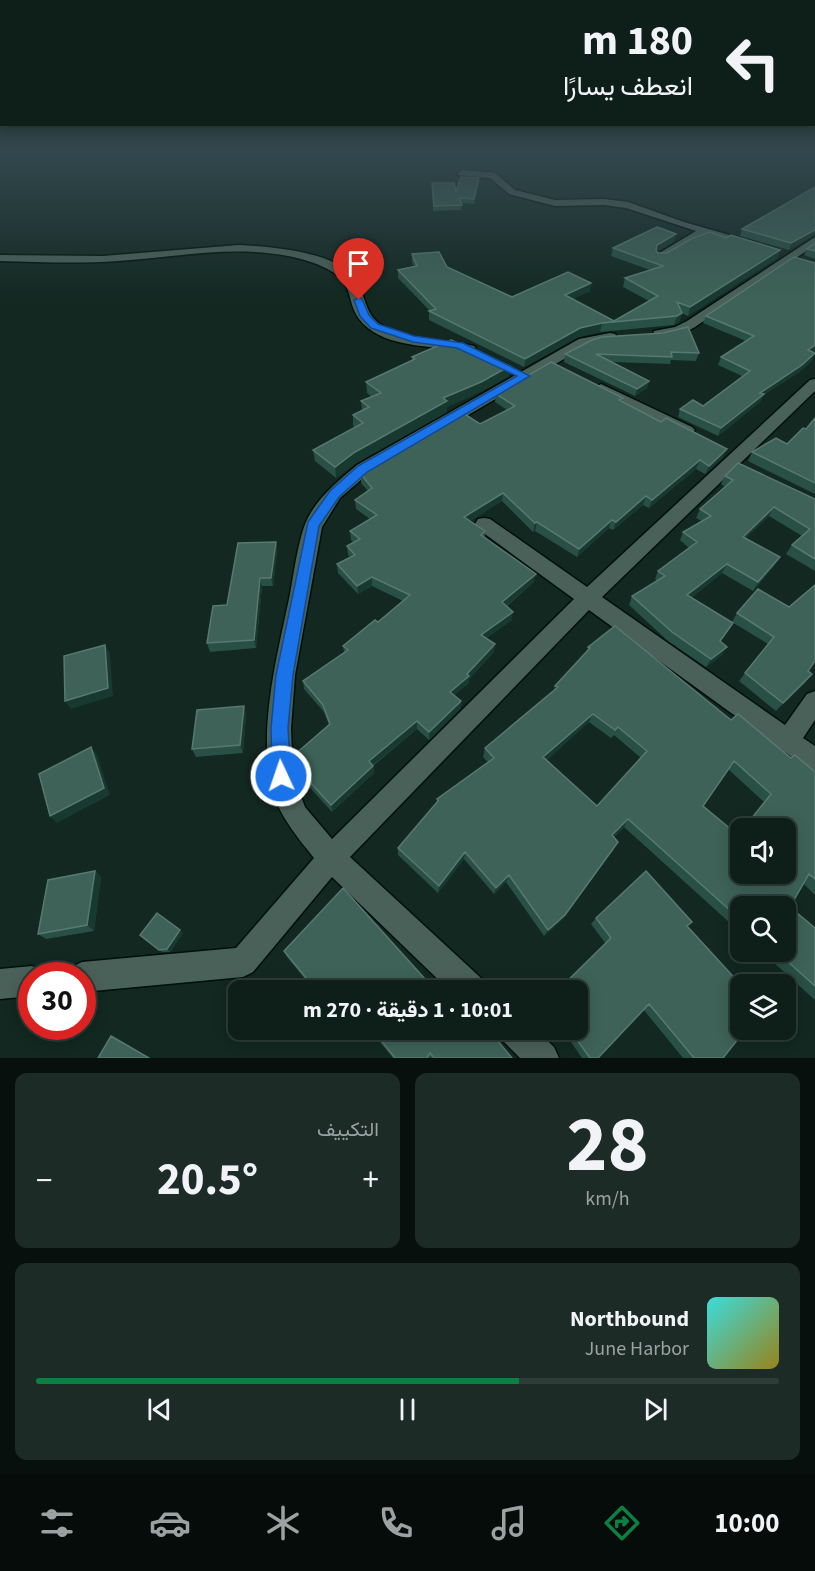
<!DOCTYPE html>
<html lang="ar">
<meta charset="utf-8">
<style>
body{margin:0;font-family:"Source Sans 3",Vazirmatn,sans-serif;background:#1c2b26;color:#f1f3f6;direction:rtl;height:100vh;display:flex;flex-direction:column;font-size:22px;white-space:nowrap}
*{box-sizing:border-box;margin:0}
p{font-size:20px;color:#9ba2a2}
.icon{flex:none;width:33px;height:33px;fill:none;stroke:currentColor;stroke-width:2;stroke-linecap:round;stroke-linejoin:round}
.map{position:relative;height:1058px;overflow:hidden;direction:ltr}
.panel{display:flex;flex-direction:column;gap:15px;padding:15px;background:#08100e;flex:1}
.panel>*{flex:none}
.banner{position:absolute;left:0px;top:0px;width:816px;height:126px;box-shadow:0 3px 15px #0003,0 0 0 2px #2e3c38;direction:rtl;background:#0e1e19;color:#f1f3f6;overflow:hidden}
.tools{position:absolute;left:730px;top:818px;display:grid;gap:12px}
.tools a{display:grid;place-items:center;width:66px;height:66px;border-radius:12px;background:#0e1e19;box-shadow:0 3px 15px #0003,0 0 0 2px #2e3c38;font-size:30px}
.speed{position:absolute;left:18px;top:962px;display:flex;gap:12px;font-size:30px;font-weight:700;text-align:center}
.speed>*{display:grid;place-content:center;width:78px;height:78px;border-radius:50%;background:#0e1e19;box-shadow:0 3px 15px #0003,0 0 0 2px #2e3c38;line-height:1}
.speed .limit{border:9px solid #d22;background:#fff;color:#111}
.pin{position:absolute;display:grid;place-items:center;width:51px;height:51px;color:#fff;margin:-62px -26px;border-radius:50% 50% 50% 0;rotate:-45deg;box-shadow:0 0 6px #0007}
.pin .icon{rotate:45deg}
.me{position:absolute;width:66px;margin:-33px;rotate:357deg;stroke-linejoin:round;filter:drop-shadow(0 0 4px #0008)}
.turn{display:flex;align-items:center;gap:21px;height:126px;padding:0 24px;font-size:27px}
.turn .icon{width:78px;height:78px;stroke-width:2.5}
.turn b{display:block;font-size:42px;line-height:51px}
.big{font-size:45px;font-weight:700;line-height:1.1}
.panel .tile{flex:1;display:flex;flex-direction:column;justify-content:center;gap:9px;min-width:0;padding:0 21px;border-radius:12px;background:#1c2b26}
.panel .dial{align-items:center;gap:0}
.dial b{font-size:78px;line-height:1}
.song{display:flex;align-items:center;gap:18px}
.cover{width:72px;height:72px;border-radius:9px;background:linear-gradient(135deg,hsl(180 70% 55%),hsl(50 70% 35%))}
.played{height:6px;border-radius:3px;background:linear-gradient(90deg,#0b8043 65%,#2e3c38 65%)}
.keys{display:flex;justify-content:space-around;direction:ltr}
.heat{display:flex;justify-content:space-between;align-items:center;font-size:33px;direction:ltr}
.panel .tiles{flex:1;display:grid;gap:15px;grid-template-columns:1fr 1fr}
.tile:last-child{grid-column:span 2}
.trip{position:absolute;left:228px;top:980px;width:360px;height:60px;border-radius:12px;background:#0e1e19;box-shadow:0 3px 15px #0003,0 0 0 2px #2e3c38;font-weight:700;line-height:60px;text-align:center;direction:rtl}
.dock{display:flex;height:96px;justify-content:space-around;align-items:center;background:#060c0a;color:#9ba2a2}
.dock .icon{width:42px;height:42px}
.dock .selected{color:#0b8043}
.dock b{font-size:27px;color:#f1f3f6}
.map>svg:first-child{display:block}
</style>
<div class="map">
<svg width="815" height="1058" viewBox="0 0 815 1058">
<rect width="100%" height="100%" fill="#122821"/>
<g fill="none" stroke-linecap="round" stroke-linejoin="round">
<defs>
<path id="minor" d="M462 170 495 173 515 190 555 200 604 199 628 202 684 222 757 243 752 246 706 234 660 260 655 257 656 255 696 231 626 208 604 205 555 206 509 194 490 178 459 175 458 173Z
M815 237V245L695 327 684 333 659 338 653 334 654 331 675 327 687 321Z
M239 245C271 247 337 251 356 280 365 294 365 314 380 324 406 342 444 338 474 346L476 349 469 353C438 345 394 349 368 328 337 302 367 280 308 261 246 242 181 257 118 261 79 264 39 262 0 261V255L103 256Z
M610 333 615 334 617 337 615 340 588 345 369 473 340 498 322 527 295 675 291 728 293 776 305 807 332 839 574 599 478 529 475 524 478 519 484 518 490 519 587 587 810 380 815 379V391L602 597 785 725 807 694 815 691V720L803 738 815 746V771L807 768 589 610 350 857 482 979 486 990H449L332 877 253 972 243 977 82 992V975H68L72 967 82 962 236 948 314 858C294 833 273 808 269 775 261 715 278 652 290 594 294 572 297 548 304 527 313 501 337 482 357 465L579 339Z
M601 384 692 427 695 430 692 433H682L596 391 594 388Z
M32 966 42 971 44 975H32V996L0 999V969Z
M498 1029H535L554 1047 559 1058H520L502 1040Z"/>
</defs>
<use href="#minor" stroke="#00100b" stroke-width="3"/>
<use href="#minor" fill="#4a6159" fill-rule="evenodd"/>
</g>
<path fill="#295045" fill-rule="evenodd" d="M479 178 474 204 461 203 462 210 433 211 432 188 456 191Z
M815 187 789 250 740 236 742 229Z
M726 238 780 250 777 258 688 316 682 313 679 322 674 325 600 332 578 337 524 367 429 320V311H430L398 278V270L414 266 412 262V254L447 267 512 297 591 283 590 291 572 299 614 321 649 301 623 287 625 278 650 270 611 256 613 248 674 241 657 252 658 253H667Z
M815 243V259L804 255 807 249Z
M706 316 815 350 812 352V361L798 373 763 395 760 402 718 436 678 417 680 409 703 406 742 376 718 365 721 357 746 341 703 323Z
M592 340 699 353 696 361 671 360 670 364 612 362 649 381 647 388 635 396 564 362 565 354Z
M412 357 510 366 509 376 480 392 447 407V412L356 463 336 478 315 461 313 450 355 427 353 426V415L362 410 361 401 372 397 367 393 366 382 412 361Z
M496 394 623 398 622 401 723 457 705 474 696 469 649 508 643 505 613 530 609 528 577 557 535 531 533 532 502 501 470 521 485 531V537L534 582 507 606 512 620 486 638 494 652 469 679 468 684 454 695 461 701 460 709 429 740 417 729 373 766 374 773 332 812 295 771 293 764 329 725 324 712 304 689 303 681 344 652 343 646 378 622 403 601 372 586 358 594 338 573 337 564 350 557 348 555 347 546 354 543 351 540 350 531 370 519 356 509 355 500 368 491 361 483V474L480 424 507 410 495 402Z
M815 418V494L748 461 752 452 787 444 806 429Z
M725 476 815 499V571L786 554 792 545 802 536 769 516 746 538 775 565 753 591 722 573 691 598 733 623 721 641 722 655 706 667 668 641 629 605 632 596 657 581 655 579 658 571 689 548 680 540 683 532 702 521 696 518 700 509 725 487 721 484Z
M276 542 277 551 273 586H262L256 648 210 652 207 643 227 605Z
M789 607 808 671 806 682 776 711 739 681 768 644 732 622 737 613Z
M588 647 731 720 791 758 815 772V895L804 884 790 907 815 928V1000L761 951H786L741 906V933L624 827 614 837V849L561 921 544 936 506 882 494 894 464 859 438 893 398 855V848L437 802V799L488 762 483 757 485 748 554 690 555 686 587 652ZM589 722 611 738 614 735 641 758 597 806 546 760ZM728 769 764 802 743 828H786L741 873V830L737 835 703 806Z
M244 706 246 714 243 753 196 757 192 749Z
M95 871 101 877 94 931 46 939 38 934Z
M596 918 687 926 723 1058H683L643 1009 598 1058H582L562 1029H578L606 944 591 924Z
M183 933 170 952H162L140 935Z
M284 951 435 990H314L287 957Z
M369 1029H488L512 1058H430V1057L429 1058H393Z"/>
<path fill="#17392f" d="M815 230V235L789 250 791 243Z
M676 234 674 241 655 253 657 245Z
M780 250 777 258 688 316 690 307Z
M591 283 590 291 563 304 565 295Z
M682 313 679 322 674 325 677 316Z
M602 323 600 332 578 337 524 367 525 359 580 328Z
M815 345V350L804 358 808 350Z
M815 353 812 361 798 373 763 395 760 402 718 436 721 428 760 393Z
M510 366 509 376 480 392 447 407V412L356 463 336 478 335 467 355 452 443 398Z
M649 381 647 388 635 396 637 389Z
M727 449 723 457 705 474 709 466Z
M700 460 696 469 649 508 652 500Z
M503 493 502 501 463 525 464 517Z
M646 496 643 505 613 530 616 522Z
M774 507 769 516 739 545 743 537Z
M612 520 609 528 577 557 579 549Z
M537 522 535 531 533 532 535 523Z
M276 542 277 551 273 586 271 578Z
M780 557 775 565 753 591 758 582Z
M727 564 722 573 683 604 687 595Z
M536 574 534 582 501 610 502 602Z
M372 577V586L358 594 357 586Z
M260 578 262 586 256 648 254 640Z
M513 612 512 620 480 643 481 635Z
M733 623 728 631 715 649 720 641Z
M495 644 494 652 469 679 468 684 449 700 450 692Z
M105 645 110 653 113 696 71 709 65 701Z
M727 647 722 655 706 667 711 659Z
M812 674 806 682 776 711 783 703Z
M461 701 460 709 429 740V732Z
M244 706 246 714 243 753 240 745Z
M593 714 589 722 541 766 543 757Z
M417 721V729L369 768V761Z
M91 747 97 755 110 795 57 823 50 816Z
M373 766 374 773 332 812 331 805Z
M628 819 624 827 608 842 612 835Z
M618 842 561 921 544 936 548 930Z
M465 852 464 859 438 893 439 886Z
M95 871 101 877 94 931 87 925Z
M509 875 506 882 494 894 496 888Z
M180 930 183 933 170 952 167 949Z"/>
<path fill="#3e6257" stroke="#58796f" stroke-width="1.5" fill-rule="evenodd" d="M461 177 479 178 474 199 459 198 462 205 434 206 432 183H454L456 191Z
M815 187V230L791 243 742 229Z
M657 227 676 234 657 245 656 251 658 253H667L691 239 710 232 726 238 731 235 780 250 690 307 677 302 682 313 677 316 602 323 580 328 525 359 429 311 436 309 398 270 417 266 412 254 439 252 447 267 512 297 568 272 591 283 565 295 614 321 658 296 625 278 663 266 613 248Z
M815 243V251L807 249Z
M794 257 815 263V345L808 350 815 353 802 365 760 393 764 394 721 428 680 409 693 400 703 406 750 371 721 357 754 336 706 316Z
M688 327 699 353 671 352 672 357 596 354 649 381 637 389 565 354 592 340 602 337 663 333Z
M451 340 510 366 481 382 443 398 447 401 355 452 335 467 313 450 363 423 353 415 369 407 361 401 381 393 366 382 415 359 412 357Z
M551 362 623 398 619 400 661 422 666 418 727 449 709 466 700 460 652 500 646 496 616 522 612 520 579 549 537 522 535 523 503 493 464 517 485 531 481 535 536 574 502 602 513 612 481 635 495 644 467 674 469 676 450 692 461 701 429 732 417 721 369 761 373 766 331 805 293 764V756L330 724 323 705 303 681 348 650 343 646 375 620 378 622 410 595 372 577 357 586 337 564 355 555 347 546 360 539 350 531 377 515 355 500 372 488 361 474 370 466 463 413 480 424 515 406 496 394Z
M815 418V483L752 452 776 438 787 444 803 428 806 429Z
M738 463 815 499V559L792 545 810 529 774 507 743 537 780 557 758 582 727 564 687 595 733 623 720 641 727 647 711 659 672 632 632 596 665 576 658 571 697 542 683 532 711 516 700 509 733 480 725 476Z
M276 542 271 578H260L254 640 207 643 213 606 227 605 238 543Z
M815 585V661L808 671 812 674 783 703 745 673 774 637 737 613 758 589 789 607Z
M615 626 731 720 738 714 791 758 795 755 815 772V879L809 874 790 907 815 928V986L776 951H786V906H741V920L628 819 612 835 618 842 565 915 548 930 509 875 496 888 465 852 439 886 398 848 438 801 437 799 494 758 485 748 558 687 555 686 590 648 588 647ZM593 714 615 730 618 727 647 751 597 806 543 757ZM734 761 771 794 744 828H786V873H741V832L738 835 703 806Z
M105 645 108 688 65 701 64 656Z
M244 706 240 745 192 749 197 710Z
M91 747 104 788 50 816 39 774Z
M95 871 87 925 38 934 48 880Z
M646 871 692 922 687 926 741 985V1029H746L723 1058H694L649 1004 598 1058H590L569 1029H578V990H558L611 938 596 918Z
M343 888 435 990H316L284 951Z
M157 913 180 930 167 949 159 950 140 935Z
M372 1029H488L512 1058H434L430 1053 427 1058H395Z
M111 1036 149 1058H98Z"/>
<linearGradient id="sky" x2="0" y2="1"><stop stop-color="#0a1612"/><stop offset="0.51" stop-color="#33484e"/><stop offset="1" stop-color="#33484e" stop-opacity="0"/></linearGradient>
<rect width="815" height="299" fill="url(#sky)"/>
<path fill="#1a73e8" stroke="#114b97" stroke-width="1.5" d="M359 298 362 299 369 315 378 324 414 336 463 343 530 376 367 472 339 497 319 526 293 675 288 728 291 776 288 782 281 785 275 782 272 776 271 728 276 675 308 522 330 491 358 466 517 376 457 348 413 342 371 328 360 316 354 300Z"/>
</svg>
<div class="tools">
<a><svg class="icon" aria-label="sound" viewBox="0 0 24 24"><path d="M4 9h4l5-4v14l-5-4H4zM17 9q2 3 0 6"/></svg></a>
<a><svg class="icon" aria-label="search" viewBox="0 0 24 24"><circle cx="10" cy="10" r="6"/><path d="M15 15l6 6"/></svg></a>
<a><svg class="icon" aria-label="layers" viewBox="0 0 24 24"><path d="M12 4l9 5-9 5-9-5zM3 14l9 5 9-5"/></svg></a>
</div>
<div class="speed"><div class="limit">30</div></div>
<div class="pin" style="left:359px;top:300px;background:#d93025"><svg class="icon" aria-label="arrive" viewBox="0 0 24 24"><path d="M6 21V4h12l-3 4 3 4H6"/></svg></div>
<svg class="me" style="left:281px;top:776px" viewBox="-20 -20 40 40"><circle r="17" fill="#1a73e8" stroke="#fff" stroke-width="3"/><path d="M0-11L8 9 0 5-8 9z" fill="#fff"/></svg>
<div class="trip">10:01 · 1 دقيقة · 270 m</div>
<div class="banner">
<div class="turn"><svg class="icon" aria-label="left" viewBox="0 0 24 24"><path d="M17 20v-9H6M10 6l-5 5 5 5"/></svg><div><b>180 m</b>انعطف يسارًا</div></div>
</div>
</div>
<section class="panel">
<div class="tiles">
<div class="tile dial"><b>28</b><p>km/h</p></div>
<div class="tile"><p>التكييف</p>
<div class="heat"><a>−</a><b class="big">20.5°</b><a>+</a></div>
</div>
<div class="tile">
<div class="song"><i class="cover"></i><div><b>Northbound</b><p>June Harbor</p></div></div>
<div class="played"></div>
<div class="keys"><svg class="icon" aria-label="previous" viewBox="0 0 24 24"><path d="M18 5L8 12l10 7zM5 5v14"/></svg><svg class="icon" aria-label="pause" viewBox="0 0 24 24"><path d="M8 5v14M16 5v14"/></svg><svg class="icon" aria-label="next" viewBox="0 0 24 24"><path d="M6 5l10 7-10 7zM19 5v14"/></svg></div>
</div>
</div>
</section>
<nav class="dock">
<b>10:00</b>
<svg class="icon selected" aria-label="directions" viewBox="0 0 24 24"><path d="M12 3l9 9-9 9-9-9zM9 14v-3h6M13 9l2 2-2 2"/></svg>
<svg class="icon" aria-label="music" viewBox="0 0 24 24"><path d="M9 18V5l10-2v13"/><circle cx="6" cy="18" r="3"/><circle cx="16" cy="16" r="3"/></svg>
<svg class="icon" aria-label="phone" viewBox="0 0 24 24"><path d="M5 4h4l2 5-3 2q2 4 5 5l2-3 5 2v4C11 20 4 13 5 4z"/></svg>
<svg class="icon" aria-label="climate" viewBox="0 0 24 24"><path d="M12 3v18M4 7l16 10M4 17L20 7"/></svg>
<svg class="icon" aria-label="car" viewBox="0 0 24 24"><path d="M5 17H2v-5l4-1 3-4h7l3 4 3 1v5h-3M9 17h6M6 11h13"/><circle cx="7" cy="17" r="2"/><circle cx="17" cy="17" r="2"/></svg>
<svg class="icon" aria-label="filters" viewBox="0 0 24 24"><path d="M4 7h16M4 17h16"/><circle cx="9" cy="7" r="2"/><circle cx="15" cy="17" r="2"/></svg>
</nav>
